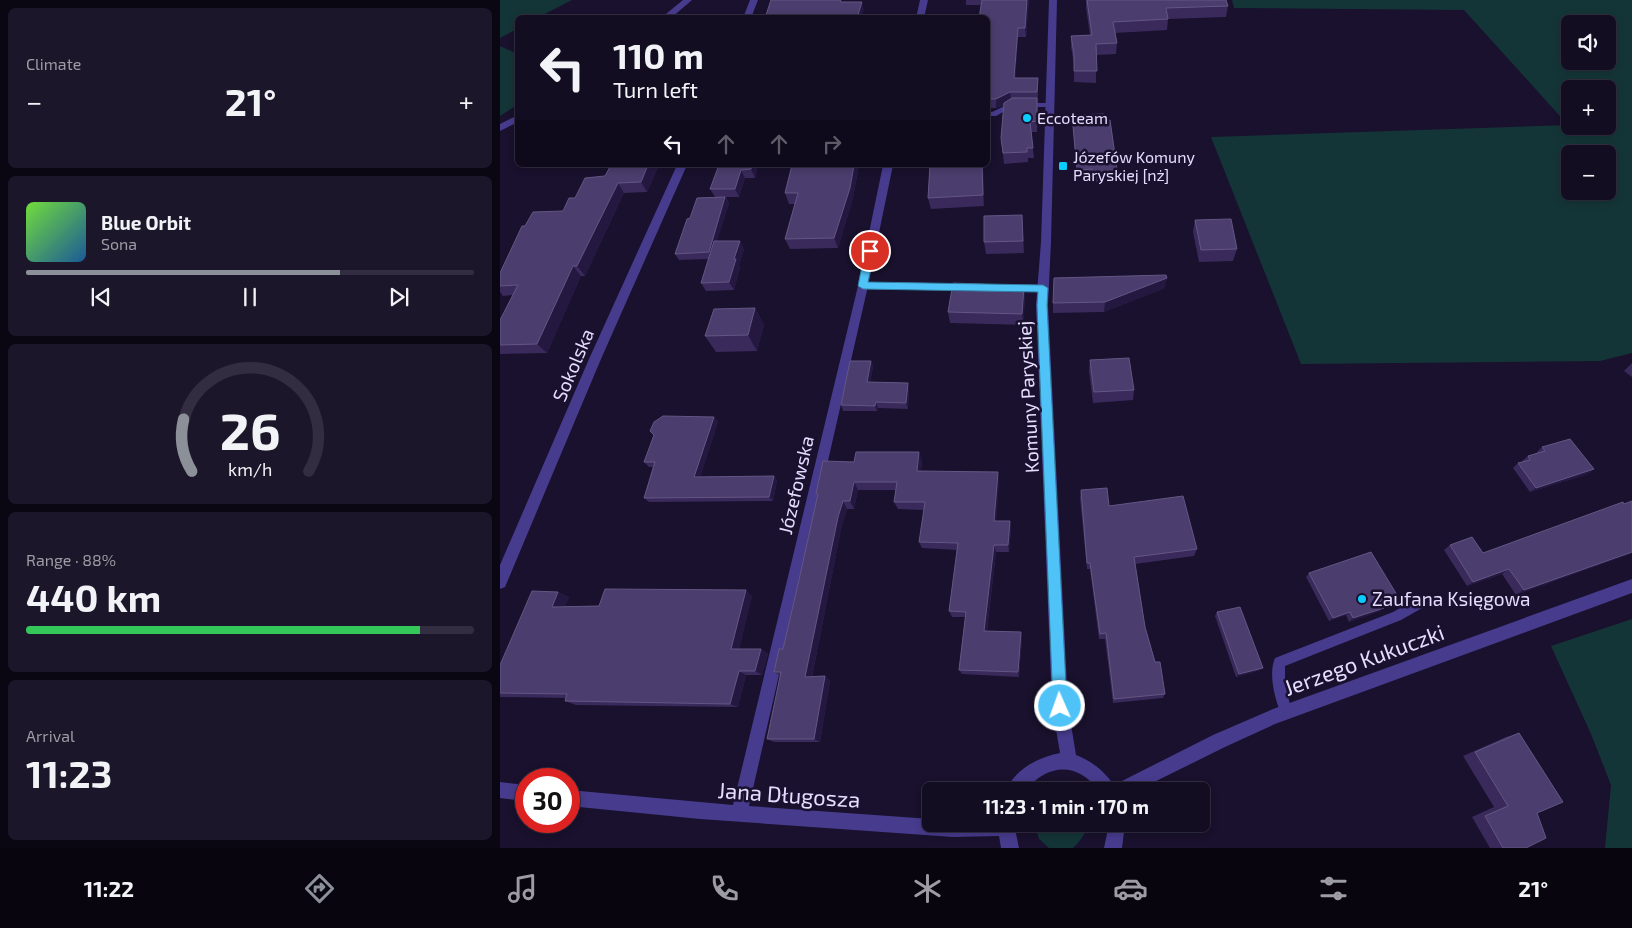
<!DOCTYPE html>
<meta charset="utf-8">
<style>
body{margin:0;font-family:"Exo 2",sans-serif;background:#1c162a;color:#f1f3f6;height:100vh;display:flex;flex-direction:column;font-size:19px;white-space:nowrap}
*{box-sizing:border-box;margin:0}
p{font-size:16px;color:#9d9ca5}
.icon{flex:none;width:28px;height:28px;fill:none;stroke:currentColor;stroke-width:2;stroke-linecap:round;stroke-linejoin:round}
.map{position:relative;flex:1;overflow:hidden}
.drawer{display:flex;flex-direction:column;gap:8px;padding:8px;background:#0a0713;width:500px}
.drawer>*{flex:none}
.top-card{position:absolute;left:15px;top:15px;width:475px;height:152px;border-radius:8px;box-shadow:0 2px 8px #0003,0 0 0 1px #322d40;background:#130d22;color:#f1f3f6;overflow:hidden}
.buttons{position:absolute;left:1061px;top:15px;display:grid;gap:10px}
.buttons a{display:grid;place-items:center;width:55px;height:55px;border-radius:8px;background:#130d22;box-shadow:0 2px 8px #0003,0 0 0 1px #322d40;font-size:25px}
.speed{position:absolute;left:15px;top:768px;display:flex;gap:10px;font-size:25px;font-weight:700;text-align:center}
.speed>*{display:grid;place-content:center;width:65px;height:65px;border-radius:50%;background:#130d22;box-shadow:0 2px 8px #0003,0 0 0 1px #322d40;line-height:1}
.speed .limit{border:8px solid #d22;background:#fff;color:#111}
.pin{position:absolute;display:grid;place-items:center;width:42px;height:42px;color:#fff;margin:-21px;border:2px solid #fff;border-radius:50%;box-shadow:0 1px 5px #0007}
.me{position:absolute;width:55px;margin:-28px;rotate:358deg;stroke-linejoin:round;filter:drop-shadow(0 0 4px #0008)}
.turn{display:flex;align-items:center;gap:18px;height:105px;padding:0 15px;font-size:22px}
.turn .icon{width:65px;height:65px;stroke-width:2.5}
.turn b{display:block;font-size:35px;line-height:42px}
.lanes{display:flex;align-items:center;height:48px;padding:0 15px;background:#0003;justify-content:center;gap:25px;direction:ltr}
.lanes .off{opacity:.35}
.big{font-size:38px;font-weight:700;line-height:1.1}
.drawer .card{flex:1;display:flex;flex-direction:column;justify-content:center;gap:8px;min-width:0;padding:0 18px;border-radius:8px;background:#1c162a}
.drawer .dial{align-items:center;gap:0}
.dial svg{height:130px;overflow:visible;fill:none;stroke:#322d40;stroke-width:7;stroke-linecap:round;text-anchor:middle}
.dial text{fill:#f1f3f6;stroke:none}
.song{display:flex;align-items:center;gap:15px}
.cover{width:60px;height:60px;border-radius:8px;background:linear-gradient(135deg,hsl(100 70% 55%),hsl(210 70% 35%))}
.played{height:5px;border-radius:2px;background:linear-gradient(90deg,#8c9099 70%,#322d40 70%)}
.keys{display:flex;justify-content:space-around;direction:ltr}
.heat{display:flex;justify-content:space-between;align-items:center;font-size:28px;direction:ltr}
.charge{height:8px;border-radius:4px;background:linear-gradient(90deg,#34c759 88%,#322d40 0)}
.trip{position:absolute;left:422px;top:782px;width:288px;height:50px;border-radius:8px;background:#130d22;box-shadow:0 2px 8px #0003,0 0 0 1px #322d40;font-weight:700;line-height:50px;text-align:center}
.tabs{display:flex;height:80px;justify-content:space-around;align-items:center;background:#08050e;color:#9d9ca5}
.tabs .icon{width:35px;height:35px}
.tabs .active{color:#8c9099}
.tabs b{font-size:22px;color:#f1f3f6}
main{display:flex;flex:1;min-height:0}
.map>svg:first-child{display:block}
</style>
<main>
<section class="drawer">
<div class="card"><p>Climate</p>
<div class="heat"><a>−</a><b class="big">21°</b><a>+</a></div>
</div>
<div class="card">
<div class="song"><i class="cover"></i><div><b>Blue Orbit</b><p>Sona</p></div></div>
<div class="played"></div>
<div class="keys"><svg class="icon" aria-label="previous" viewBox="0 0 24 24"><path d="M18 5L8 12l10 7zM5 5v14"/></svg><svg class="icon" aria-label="pause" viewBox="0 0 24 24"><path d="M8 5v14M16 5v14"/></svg><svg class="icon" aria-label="next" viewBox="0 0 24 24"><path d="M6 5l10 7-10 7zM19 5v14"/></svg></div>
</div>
<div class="card dial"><svg viewBox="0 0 100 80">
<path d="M14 69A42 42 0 1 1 86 69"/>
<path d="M14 69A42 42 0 0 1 9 37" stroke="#8c9099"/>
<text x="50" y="56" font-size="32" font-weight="700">26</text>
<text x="50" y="72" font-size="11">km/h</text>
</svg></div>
<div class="card"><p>Range · 88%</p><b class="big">440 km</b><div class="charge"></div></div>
<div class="card"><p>Arrival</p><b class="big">11:23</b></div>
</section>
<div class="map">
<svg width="1132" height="848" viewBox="0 0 1132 848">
<rect width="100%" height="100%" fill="#19112d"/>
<path fill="#143537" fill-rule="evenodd" d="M0 0H72L39 17 18 18 17 29 0 38Z
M732 0H1132V353L1100 361 801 364 711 137 1068 125 964 10 734 8ZM1070 24H1108V61H1070ZM1070 89H1108V126H1070ZM1070 154H1108V191H1070Z
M0 46 18 54 17 105 0 116Z
M1132 619V848H1105L1111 785 1091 734 1051 646Z
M535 824H587C586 834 580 841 573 848H549L539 839Z"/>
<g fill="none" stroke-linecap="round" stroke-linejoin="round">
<path fill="#473b8d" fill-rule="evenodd" d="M511 103H549L553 105 549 107H512L496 116H488V112H492Z
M363 283 464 284 468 287 464 290 363 289 359 286Z
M511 285H543L547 288C542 293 512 293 507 288Z
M920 597 924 599 926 603 924 607 901 620 785 666V685L792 712 790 716 786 718 782 716C775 700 768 674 775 658L893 612Z"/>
<path fill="#473b8d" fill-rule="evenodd" d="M183 0H192L171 18H161Z
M250 0H258L251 18H243Z
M420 0H428L424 18H416Z
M549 0H557L551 242 548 305 568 706 576 755C593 762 603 770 614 785L713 735 773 709 1132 579V593L775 724 725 747 636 791H599C577 761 547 764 525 791H506C514 770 538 757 560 753L552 706 536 305 541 242Z
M18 115V122L0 131V124Z
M177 165H187L101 359 5 587 0 589V565L89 359Z
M383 165H393L368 286 249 806 431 819V824H514L519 848H501L499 836 453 837 200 819 69 806V790L233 805 358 286Z
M0 782 26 785V801L0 798Z
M609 824H625L622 848H604Z"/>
</g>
<path fill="#392a5b" d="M466 0H529L526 37H518L515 78 538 87 537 132H531L534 158H528V162L504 164 501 138 504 105 496 108H488V18L481 5H466Z
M586 0H726L728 6 726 17 668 19 667 30 615 33 617 43 616 54 596 55V83L574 82V65L571 47V36L590 35 586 8Z
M572 115 618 176V182L593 183 592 176H577Z
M111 165H159L147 192 124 193 85 276H81L47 353 0 354V345L13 295 3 296 0 292V273L25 226 63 211 75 198 105 176Z
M219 165H258L255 178H245L239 197H226L229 203 217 241 244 249 239 265 240 267 234 290 206 291 201 283 209 259 179 260 175 254 215 197 210 189Z
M292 165H359L353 198 338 248 290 249 285 239 295 204H289L285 193Z
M430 165H483L484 206 431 209 428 198Z
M522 215 524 253 486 254 484 242Z
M695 220 737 249 733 261 699 262 693 232Z
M524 286 525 298 523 325 450 323 448 312Z
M665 288 604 312 553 313V303Z
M255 308 264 325 257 351 216 352 205 336Z
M590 360 634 390 633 400 593 403 589 371Z
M371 361 373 367 370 382 409 388 408 409 378 408 377 411H343L341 405Z
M1132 363V377L1124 371Z
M214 417 218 422 200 477 274 476 277 481 273 501 149 502 144 498 153 467H149L144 462Z
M1042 447 1088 474 1030 492 1013 468 1018 463 1023 462 1022 461 1028 456 1037 453V452Z
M422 460 421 471 499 480 496 521H510L511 528 509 552H496L487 631 521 632 522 638 519 677 462 674 459 670 465 617H452L449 611 457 550 422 548 419 542 424 510 398 509 394 502 396 490H358L354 509H347L342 524 312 677 325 676 330 681 320 742H274L267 739 280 676 274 672 283 649 299 580 318 497 316 494 354 462Z
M581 490 609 506 697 549 694 556 635 564 645 627 665 694 663 698 613 703 605 639H599L590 569H587L580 498Z
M1124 504 1132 553 1016 595 1002 574 967 586 944 550 950 545 983 553Z
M809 573 897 595 893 599 881 603 880 611 849 622 846 615 829 621 806 577Z
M58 592 69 597 65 606H99L252 596 239 649H261L268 654 262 675H246L238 707 76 705 65 701 66 698 0 697V665Z
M717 612 760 670 736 677 715 616Z
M1019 733 1037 813 1026 848H990L972 817 994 807 963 756 1006 737Z"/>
<path fill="#241841" d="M527 0H529L526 37 525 28Z
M362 2 364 10 362 18H357Z
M518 28V37L515 87 514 78Z
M510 92 511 101 496 108V99Z
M148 165H159L147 192 141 182Z
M252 165H258L255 178 251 169Z
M354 165H359L353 198 338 248 334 238Z
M482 165H483L484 206 483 195Z
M241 170 245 178 239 197 235 189Z
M118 183 124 193 85 276 77 266Z
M225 197 229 203 212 258 209 252Z
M240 241 244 249 239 265 240 267 234 290 229 282 234 259Z
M73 266 81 276 47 353 37 344Z
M667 278 665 288 604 312 605 302Z
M524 286 525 298 523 325 522 314Z
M255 308 264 325 257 351 248 335Z
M371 361 373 367 369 387 367 382Z
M408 383 409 388 408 409 406 403Z
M376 402 378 408 377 411 375 406Z
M214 417 218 422 199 482 194 477Z
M419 452 422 460 420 479 417 471Z
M1094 469 1088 474 1030 492 1036 488Z
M498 472 499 480 496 528 494 521Z
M274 476 277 481 273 501 269 497Z
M354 482 358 490 354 509 350 501Z
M343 501 347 509 342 524 311 681 305 677 338 517Z
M510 521 511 528 509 552 508 545Z
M494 545 496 552 486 636 484 631Z
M1132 552V553L1016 595 1024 590Z
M1009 569 1002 574 967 586 973 582Z
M246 590 252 596 238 654 231 649Z
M58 592 69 597 63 612 52 607Z
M897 595 893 599 876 605 880 601Z
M884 608 880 611 849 622 853 618Z
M850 612 846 615 829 621 833 618Z
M521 632 522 638 519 677 518 672Z
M261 649 268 654 262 675 255 671Z
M763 668 760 670 736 677 739 674Z
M239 671 246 675 238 707 230 704Z
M325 676 330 681 320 742 314 739Z"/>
<path fill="#4b3d6d" stroke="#645684" d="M271 0H341L340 2H362L357 18H265Z
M482 0H527L525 28H518L514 78H538L537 92H510L496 99H488V18H479Z
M587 0H726L728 6 666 8 668 19 613 22 617 43 596 44 597 71H574V54L571 36 592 35Z
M512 98H537V121L530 122 533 148H527V152L503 153 501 138 504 103Z
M604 114 605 121 610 120 618 176 593 177 592 169 577 170 572 115Z
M111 165H148L141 182 118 183 77 266H73L37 344 0 345V320L18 285 0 286V273L22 226H25L33 212 63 211 69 198H75L85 178 105 176Z
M219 165H252L251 169 241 170 235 189H210Z
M292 165H354L350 188 334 238 285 239 298 193H285Z
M430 165H482L483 195 428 198Z
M225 197 209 252 175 254 187 219 190 218 197 198Z
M522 215 523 241 484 242V216Z
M731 219 737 249 701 250 695 220Z
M214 241H240L234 259H236L229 282 201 283Z
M666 275 667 278 605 302 553 303 554 278Z
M453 283 524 286 522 314 448 312Z
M255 308 248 335 205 336 214 309Z
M629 358 634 390 594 392 590 360Z
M350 361H371L367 382 408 383 406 403 376 402 375 406 341 405Z
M163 416 214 417 194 477 274 476 269 497 144 498 155 462H144L154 435 150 431 154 422Z
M1070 439 1094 469 1036 488 1018 463 1030 460 1028 456 1045 451 1042 447Z
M356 452H419L417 471 498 472 494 521H510L508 545H494L484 631 521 632 518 672 459 670 466 612 449 611 458 543 419 542 425 502H394L397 482H354L350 501H343L338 517 305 677 325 676 314 739H267L281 672H274L279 649H283L299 580 318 494H316L323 461 354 462Z
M607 488 609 506 683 496 697 549 634 557 645 627 655 662H660L665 694 614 699 606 633 600 634 590 563H587L581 490Z
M1132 501V552L1024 590 1009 569 973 582 950 545 972 537 983 553 1123 502 1124 504Z
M871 552 897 595 880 601 884 608 853 618 850 612 833 618 809 573Z
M105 589 246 590 231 649H261L255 671H239L230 704 65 701 67 694 0 693V665L32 591 58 592 52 607 99 606Z
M740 607 763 668 739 674 717 612Z
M1019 733 1063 802 1037 813 1046 838 1026 848H1003L985 816 1008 806 975 752Z"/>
<path fill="#4fc3f7" stroke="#337fa1" d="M370 248 375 251 368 282 543 285 548 288 547 305 567 706 565 711 560 713 555 711 553 706 537 305 538 292 363 289 358 286 365 251Z"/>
<g fill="#09cdff" stroke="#19112d" stroke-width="2">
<circle cx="527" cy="118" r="5"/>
<rect x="558" y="161" width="10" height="10" rx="2.5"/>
<circle cx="862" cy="599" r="5"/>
</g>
<g text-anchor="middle" stroke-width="5" stroke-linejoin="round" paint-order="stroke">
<g font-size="16" fill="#e5ddff" stroke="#19112d" text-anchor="start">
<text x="537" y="124">Eccoteam</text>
<text x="573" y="163">Józefów Komuny<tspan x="573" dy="18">Paryskiej [nż]</tspan></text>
</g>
<g font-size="19" fill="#e5ddff" stroke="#19112d">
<text transform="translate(73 365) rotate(-67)" y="7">Sokolska</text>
<text transform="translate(528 397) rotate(-93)" y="7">Komuny Paryskiej</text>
<text transform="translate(296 485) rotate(-77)" y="7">Józefowska</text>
</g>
<g font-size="19" fill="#e5ddff" stroke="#19112d" text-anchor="start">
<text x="872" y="606">Zaufana Księgowa</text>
</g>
<g font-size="22" fill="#e5ddff" stroke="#19112d">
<text transform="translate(864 660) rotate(-20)" y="8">Jerzego Kukuczki</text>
<text transform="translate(289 795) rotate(4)" y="8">Jana Długosza</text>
</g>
</g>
</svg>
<div class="buttons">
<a><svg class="icon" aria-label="sound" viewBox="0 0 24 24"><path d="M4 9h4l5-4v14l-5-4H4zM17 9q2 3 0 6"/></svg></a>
<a>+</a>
<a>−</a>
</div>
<div class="speed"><div class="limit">30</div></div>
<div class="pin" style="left:370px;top:251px;background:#d93025"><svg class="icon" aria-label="arrive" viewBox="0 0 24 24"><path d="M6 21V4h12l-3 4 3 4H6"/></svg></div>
<svg class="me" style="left:560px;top:706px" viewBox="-20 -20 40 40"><circle r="17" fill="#4fc3f7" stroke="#fff" stroke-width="3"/><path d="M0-11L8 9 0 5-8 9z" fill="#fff"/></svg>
<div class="trip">11:23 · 1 min · 170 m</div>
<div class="top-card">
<div class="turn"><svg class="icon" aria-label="left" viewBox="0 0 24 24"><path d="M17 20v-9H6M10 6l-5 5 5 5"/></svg><div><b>110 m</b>Turn left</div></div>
<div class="lanes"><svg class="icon" aria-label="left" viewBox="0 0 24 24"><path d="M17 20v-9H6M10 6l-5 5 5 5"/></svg><svg class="icon off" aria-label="ahead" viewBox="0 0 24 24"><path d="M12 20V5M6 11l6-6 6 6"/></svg><svg class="icon off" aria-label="ahead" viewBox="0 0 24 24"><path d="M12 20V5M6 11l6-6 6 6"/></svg><svg class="icon off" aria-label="right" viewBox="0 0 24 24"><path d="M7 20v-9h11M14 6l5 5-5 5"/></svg></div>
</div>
</div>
</main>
<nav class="tabs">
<b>11:22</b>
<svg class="icon active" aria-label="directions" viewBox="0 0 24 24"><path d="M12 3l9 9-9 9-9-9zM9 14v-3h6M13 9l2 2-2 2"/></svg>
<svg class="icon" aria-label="music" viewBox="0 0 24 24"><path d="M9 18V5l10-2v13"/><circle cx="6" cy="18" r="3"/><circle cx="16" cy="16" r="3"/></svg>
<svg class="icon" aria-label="phone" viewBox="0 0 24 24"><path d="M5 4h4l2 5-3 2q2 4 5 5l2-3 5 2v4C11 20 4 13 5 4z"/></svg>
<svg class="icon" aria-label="climate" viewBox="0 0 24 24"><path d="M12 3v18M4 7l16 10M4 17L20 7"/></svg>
<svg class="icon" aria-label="car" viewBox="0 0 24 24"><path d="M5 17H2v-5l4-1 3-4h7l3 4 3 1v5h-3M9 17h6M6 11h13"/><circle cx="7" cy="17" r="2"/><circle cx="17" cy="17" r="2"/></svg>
<svg class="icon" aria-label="filters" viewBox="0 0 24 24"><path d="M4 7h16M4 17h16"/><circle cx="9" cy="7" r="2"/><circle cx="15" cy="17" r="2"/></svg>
<b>21°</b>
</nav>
